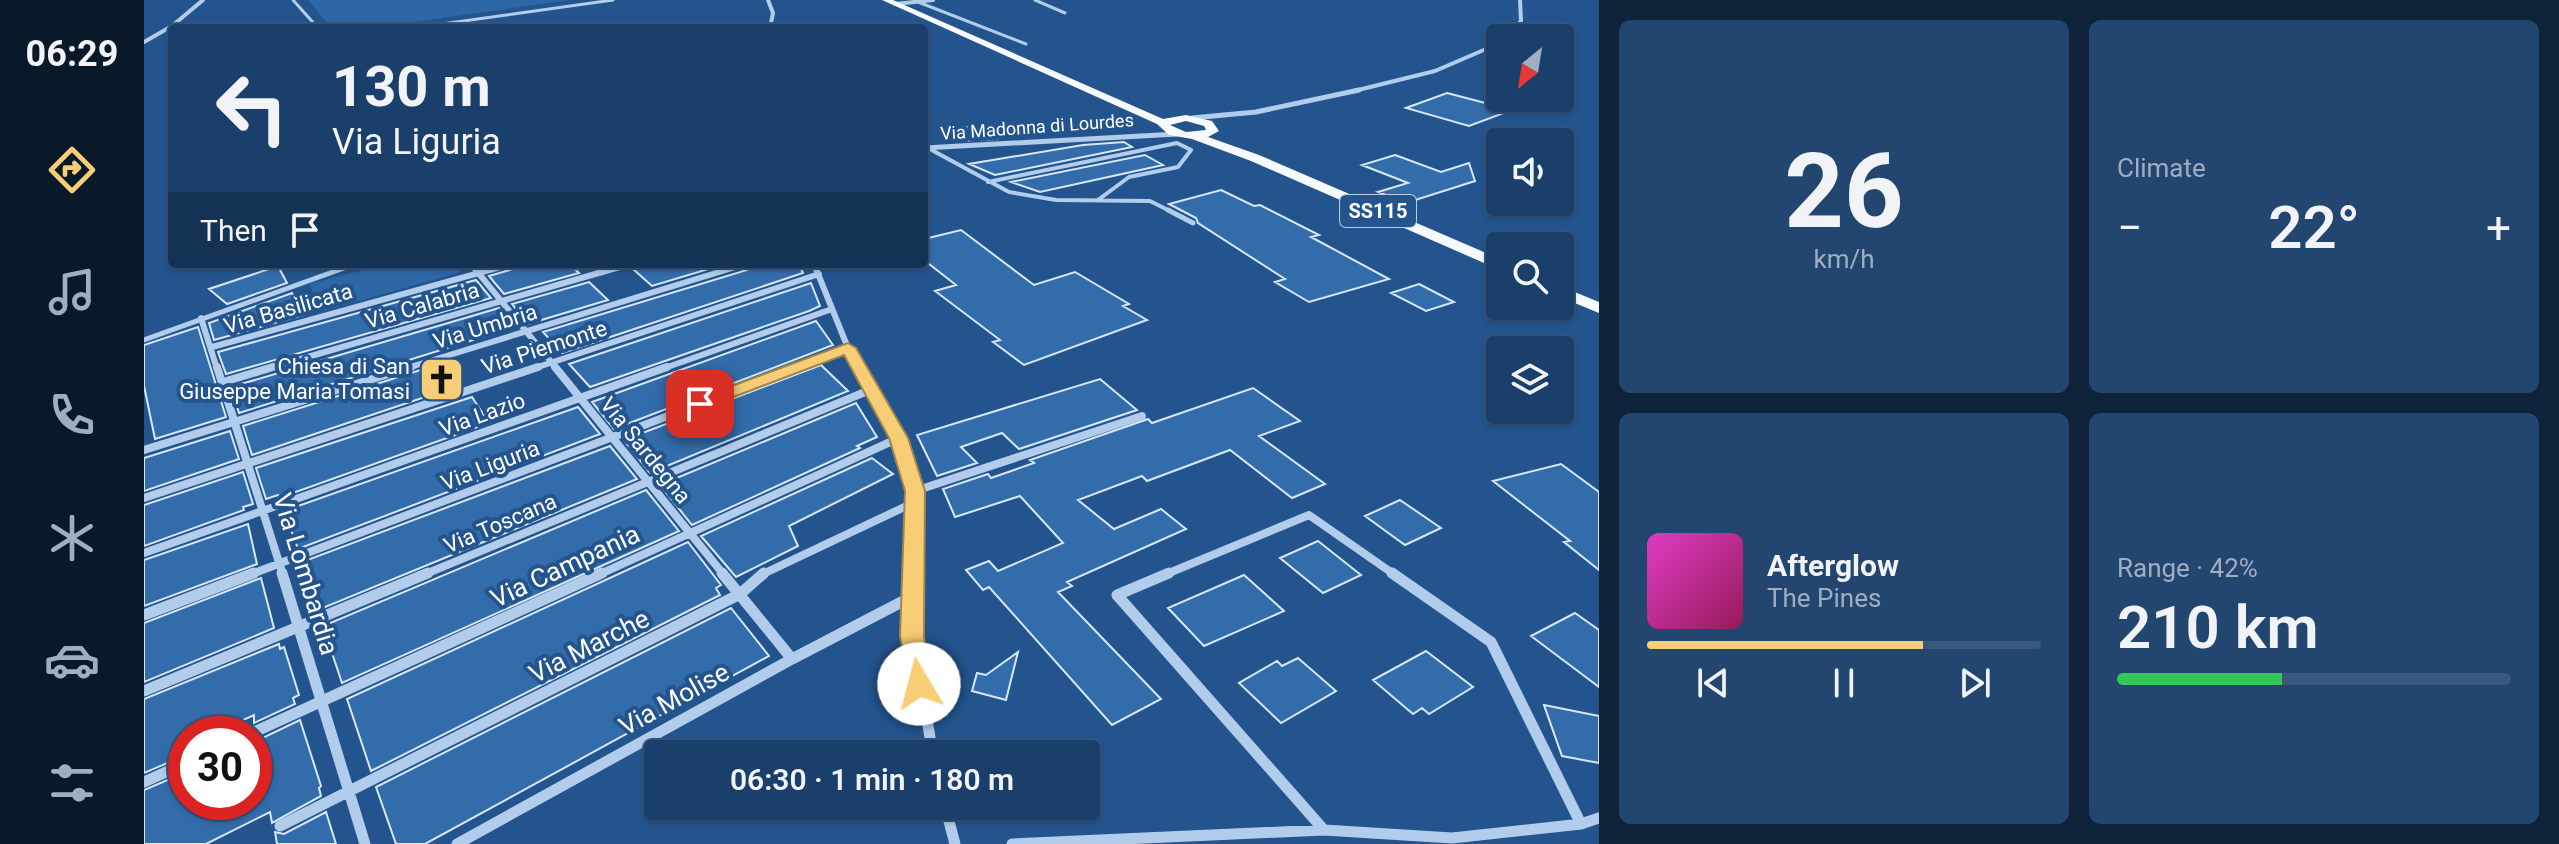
<!DOCTYPE html>
<meta charset="utf-8">
<style>
body{margin:0;font-family:Roboto,sans-serif;background:#234670;color:#f1f3f6;height:100vh;display:flex;flex-direction:column;font-size:30px;white-space:nowrap}
*{box-sizing:border-box;margin:0}
p{font-size:26px;color:#9fafc1}
.icon{flex:none;width:44px;height:44px;fill:none;stroke:currentColor;stroke-width:2;stroke-linecap:round;stroke-linejoin:round}
.map{position:relative;flex:1;overflow:hidden}
.sheet{display:flex;flex-direction:column;gap:20px;padding:20px;background:#0e233a;width:960px}
.sheet>*{flex:none}
.guide{position:absolute;left:24px;top:24px;width:760px;height:244px;border-radius:8px;box-shadow:0 2px 6px #0004,0 0 0 2px #38587e;background:#1a3f6a;color:#f1f3f6;overflow:hidden}
.needle{width:52px;rotate:210deg}
.controls{position:absolute;left:1342px;top:24px;display:grid;gap:16px}
.controls a{display:grid;place-items:center;width:88px;height:88px;border-radius:8px;background:#1a3f6a;box-shadow:0 2px 6px #0004,0 0 0 2px #38587e;font-size:40px}
.speed{position:absolute;left:24px;top:716px;display:flex;gap:16px;font-size:40px;font-weight:700;text-align:center}
.speed>*{display:grid;place-content:center;width:104px;height:104px;border-radius:50%;background:#1a3f6a;box-shadow:0 2px 6px #0004,0 0 0 2px #38587e;line-height:1}
.speed .limit{border:12px solid #d22;background:#fff;color:#111}
.pin{position:absolute;display:grid;place-items:center;width:68px;height:68px;color:#fff;margin:-34px;border-radius:16px;box-shadow:0 4px 12px #0006}
.me{position:absolute;width:88px;margin:-44px;rotate:352deg;stroke-linejoin:round;filter:drop-shadow(0 0 6px #0008)}
.turn{display:flex;align-items:center;gap:28px;height:168px;padding:0 32px;font-size:36px}
.turn .icon{width:104px;height:104px;stroke-width:2.5}
.turn b{display:block;font-size:56px;line-height:68px}
.then{display:flex;align-items:center;height:76px;padding:0 32px;background:#0003;gap:16px;font-size:30px}
.big{font-size:60px;font-weight:600;line-height:1.1}
.sheet .tile{flex:1;display:flex;flex-direction:column;justify-content:center;gap:12px;min-width:0;padding:0 28px;border-radius:12px;background:#234670}
.sheet .dial{align-items:center;gap:0}
.dial b{font-size:104px;line-height:1}
.song{display:flex;align-items:center;gap:24px}
.cover{width:96px;height:96px;border-radius:12px;background:linear-gradient(135deg,hsl(310 70% 55%),hsl(330 70% 35%))}
.played{height:8px;border-radius:4px;background:linear-gradient(90deg,#f7cd75 70%,#38587e 70%)}
.keys{display:flex;justify-content:space-around;direction:ltr}
.heat{display:flex;justify-content:space-between;align-items:center;font-size:44px;direction:ltr}
.charge{height:12px;border-radius:6px;background:linear-gradient(90deg,#34c759 42%,#38587e 0)}
.sheet .tiles{flex:1;display:grid;gap:20px;grid-template-columns:repeat(2,1fr)}
.trip{position:absolute;left:500px;top:740px;width:456px;height:80px;border-radius:8px;background:#1a3f6a;box-shadow:0 2px 6px #0004,0 0 0 2px #38587e;font-weight:600;line-height:80px;text-align:center}
main{display:flex;flex:1;min-height:0}
.tabs{display:flex;flex-direction:column;width:144px;justify-content:space-around;align-items:center;background:#0a192a;color:#9fafc1}
.tabs .icon{width:56px;height:56px}
.tabs .active{color:#f7cd75}
.tabs b{font-size:36px;color:#f1f3f6}
.map>svg:first-child{display:block}
</style>
<main>
<nav class="tabs">
<b>06:29</b>
<svg class="icon active" aria-label="directions" viewBox="0 0 24 24"><path d="M12 3l9 9-9 9-9-9zM9 14v-3h6M13 9l2 2-2 2"/></svg>
<svg class="icon" aria-label="music" viewBox="0 0 24 24"><path d="M9 18V5l10-2v13"/><circle cx="6" cy="18" r="3"/><circle cx="16" cy="16" r="3"/></svg>
<svg class="icon" aria-label="phone" viewBox="0 0 24 24"><path d="M5 4h4l2 5-3 2q2 4 5 5l2-3 5 2v4C11 20 4 13 5 4z"/></svg>
<svg class="icon" aria-label="climate" viewBox="0 0 24 24"><path d="M12 3v18M4 7l16 10M4 17L20 7"/></svg>
<svg class="icon" aria-label="car" viewBox="0 0 24 24"><path d="M5 17H2v-5l4-1 3-4h7l3 4 3 1v5h-3M9 17h6M6 11h13"/><circle cx="7" cy="17" r="2"/><circle cx="17" cy="17" r="2"/></svg>
<svg class="icon" aria-label="filters" viewBox="0 0 24 24"><path d="M4 7h16M4 17h16"/><circle cx="9" cy="7" r="2"/><circle cx="15" cy="17" r="2"/></svg>
</nav>
<div class="map">
<svg width="1455" height="844" viewBox="0 0 1455 844">
<rect width="100%" height="100%" fill="#23548d"/>
<path fill="#2d67a5" d="M164 0H426L227 28H187Z
M243 264H312L317 272 179 311 165 284Z"/>
<path fill="#336caa" stroke="#d7e7f8" stroke-width="2" d="M1303 93 1368 110 1325 126 1262 108Z
M879 122 880 128 852 139 813 141 803 129Z
M980 142 988 147 851 175 825 164 939 145Z
M1001 155 1019 165 896 192 867 182Z
M1251 155 1297 172 1325 163 1331 181 1262 203 1234 192 1264 183 1218 165Z
M1077 190 1110 206 1116 205 1175 235 1167 237 1245 279 1165 302 1131 282 1141 279 1054 223 1052 218 1025 204Z
M817 230 890 285 931 272 985 304 979 306 1003 320 880 365 849 342 856 340 791 291 812 285 780 260V239Z
M373 264H426L435 273 360 294 345 276 369 269Z
M492 264H581L508 286 489 269Z
M607 264H655L659 273 418 353 399 332 603 270Z
M134 266 143 283 83 304 65 289Z
M332 280 347 298 82 374 74 352Z
M445 282 464 300 384 324 368 304Z
M667 283 676 306 665 311 446 387 425 364Z
M1275 284 1310 302 1282 311 1247 293Z
M148 293 159 315 70 340 65 323Z
M355 308 371 327 95 413 87 387Z
M672 321 689 345 470 429 448 402Z
M54 327 82 417 11 439 0 386V345Z
M302 362 317 385 108 455 99 426Z
M677 365 704 391 506 473 480 440Z
M956 379 993 410 875 449 858 433 817 447 833 463 793 476 773 435Z
M1109 388 1156 421 1115 436 1181 484 1148 498 1086 450 1003 481 998 476 934 500 970 529 1017 509 1042 529 923 582 928 586 914 592 1017 699 968 725 845 587 839 590 822 570 845 561 854 571 919 543 876 496 811 517 799 489 844 474 847 478 890 463 886 460 1004 419 1008 423Z
M328 397 345 423 135 498 134 495 122 499 112 468Z
M712 403 733 437 713 446 716 448 548 525 516 485Z
M434 407 456 434 154 549 153 546 140 511Z
M86 431 95 459 0 491V458Z
M466 446 493 479 174 610 158 562Z
M728 458 749 474 645 526 654 546 592 577 557 536Z
M1417 464 1455 492V570L1420 542 1426 541 1349 481Z
M99 472 109 504 99 507 100 510 0 546V505Z
M502 490 535 531 198 683 179 626Z
M1256 500 1297 528 1261 545 1221 516Z
M104 524 113 564 0 606V560Z
M1174 541 1217 575 1179 593 1136 558Z
M544 542 577 585 572 588 576 595 227 771 203 699Z
M1100 575 1140 611 1060 646 1024 608Z
M117 578 130 628 0 682V623Z
M587 608 625 656 281 844H252L232 787Z
M1431 613 1455 630V687L1387 636Z
M135 644 136 649 140 647 155 695 149 698 151 704 110 723V715L69 734H42V755L0 773V699Z
M1282 651 1329 687 1285 714 1278 708 1269 714 1229 680Z
M874 652 862 700 828 691 833 673 842 675Z
M1154 658 1192 691 1137 723 1095 683 1133 661 1138 666Z
M1400 705 1455 716V763L1418 756Z
M156 720 177 786 175 788 177 796 128 823 126 812 62 844H0V790L42 772V802H110V742Z
M182 812 192 844H133L131 832 140 834Z"/>
<g fill="none" stroke-linecap="round" stroke-linejoin="round">
<path stroke="#b2cdeb" stroke-width="3" d="M149 0 174 28
M891 0 921 13
M774 2 882 44
M269 28 469 0"/>
<path stroke="#b2cdeb" stroke-width="4" d="M784 148 865 192 912 200 1006 201 1028 212
M844 182 1033 143 1047 150 1034 167 985 177 954 200"/>
<path stroke="#b2cdeb" stroke-width="5" d="M1024 210 1049 223
M0 340 211 264"/>
<path stroke="#b2cdeb" stroke-width="4" d="M624 0 629 13 626 28
M751 4 789 0
M1363 38 1377 21 1376 0
M0 42 28 26 59 0
M1206 92 1291 71 1356 43"/>
<path stroke="#b2cdeb" stroke-width="5" d="M1048 118 1112 112 1215 90
M780 148 1033 134"/>
<path stroke="#b2cdeb" stroke-width="6" d="M327 264 413 369
M670 264 704 348 716 369
M57 318 73 369
M68 347 367 264
M122 369 486 264
M260 369 601 264
M388 369 675 274
M518 369 688 309
M648 369 704 348"/>
<path stroke="#b2cdeb" stroke-width="8" d="M73 367 139 575
M411 367 580 575
M715 367 755 438 771 491 769 575
M79 382 129 367
M0 450 267 367
M771 491 998 416
M0 498 394 367
M0 553 523 367
M105 575 653 367
M279 575 726 390
M454 575 755 438
M617 575 771 502
M1020 575 1165 515 1251 575"/>
<path stroke="#b2cdeb" stroke-width="11" d="M138 573 221 844
M578 573 648 659
M769 573 768 636 789 754
M1025 573 973 595 1180 830
M0 615 110 573
M0 691 284 573
M106 734 458 573
M0 782 42 763
M801 806 811 844
M1437 824 1455 818
M136 826 596 594 620 573
M1180 830 1308 838 1437 824 1347 642 1248 573
M313 844 648 659 769 596
M868 844 1180 830"/>
<path fill="#f7fafe" fill-rule="evenodd" d="M738 0H749L1019 119 1042 115 1068 121 1075 131 1064 137 1115 155 1356 259V270L1107 161 1048 139 1025 135 1013 124ZM1042 121 1060 126 1062 130 1042 132 1026 125Z
M1416 286 1455 302V313L1416 297Z"/>
</g>
<path fill="#f7cd75" stroke="#a1854c" stroke-width="2" d="M704 343 712 348 764 438 781 491 780 636 787 684 784 691 775 694 766 691 756 636 761 491 745 438 700 355 563 407 556 409 548 404 550 400Z"/>
<defs>
<symbol id="church-square" viewBox="-11 -11 22 22"><rect x="-9" y="-9" width="18" height="18" rx="4" fill="#f7cd75" stroke="#23548d"/><path d="M-1.2-6h2.4v3.5h3.3v2.4h-3.3V6h-2.4V-.1h-3.3v-2.4h3.3Z" fill="#111"/></symbol>
</defs>
<g fill-rule="evenodd">
<use href="#church-square" x="272" y="354" width="51" height="51"/>
</g>
<g text-anchor="middle" stroke-width="8" stroke-linejoin="round" paint-order="stroke">
<g font-size="18" fill="#fff" stroke="#23548d">
<text transform="translate(893 127) rotate(-4)" y="6">Via Madonna di Lourdes</text>
</g>
<rect fill="#23548d" stroke="#bdccdd" stroke-width="2" x="1196" y="195" width="76" height="32" rx="6"/>
<g font-size="20" font-weight="bold" fill="#fff">
<text x="1234" y="218">SS115</text>
</g>
<g font-size="22" fill="#fff" stroke="#23548d">
<text transform="translate(278 305) rotate(-16)" y="8">Via Calabria</text>
<text transform="translate(144 308) rotate(-16)" y="8">Via Basilicata</text>
<text transform="translate(341 326) rotate(-17)" y="8">Via Umbria</text>
<text transform="translate(400 347) rotate(-18)" y="8">Via Piemonte</text>
<text transform="translate(338 414) rotate(-20)" y="8">Via Lazio</text>
<text transform="translate(502 450) rotate(51)" y="8">Via Sardegna</text>
<text transform="translate(346 465) rotate(-21)" y="8">Via Liguria</text>
<text transform="translate(356 523) rotate(-23)" y="8">Via Toscana</text>
</g>
<g font-size="22" fill="#fff" stroke="#23548d" text-anchor="end">
<text x="266" y="374">Chiesa di San<tspan x="266" dy="25">Giuseppe Maria Tomasi</tspan></text>
</g>
<g font-size="26" fill="#fff" stroke="#23548d">
<text transform="translate(421 566) rotate(-25)" y="9">Via Campania</text>
<text transform="translate(162 574) rotate(73)" y="9">Via Lombardia</text>
<text transform="translate(445 646) rotate(-27)" y="9">Via Marche</text>
<text transform="translate(530 699) rotate(-29)" y="9">Via Molise</text>
</g>
</g>
</svg>
<div class="controls">
<a><svg class="needle" viewBox="-14 -14 28 28"><path d="M0-13l5 13h-10z" fill="#e53935"/><path d="M0 13l5-13h-10z" fill="#9fafc1"/></svg></a>
<a><svg class="icon" aria-label="sound" viewBox="0 0 24 24"><path d="M4 9h4l5-4v14l-5-4H4zM17 9q2 3 0 6"/></svg></a>
<a><svg class="icon" aria-label="search" viewBox="0 0 24 24"><circle cx="10" cy="10" r="6"/><path d="M15 15l6 6"/></svg></a>
<a><svg class="icon" aria-label="layers" viewBox="0 0 24 24"><path d="M12 4l9 5-9 5-9-5zM3 14l9 5 9-5"/></svg></a>
</div>
<div class="speed"><div class="limit">30</div></div>
<div class="pin" style="left:556px;top:404px;background:#d93025"><svg class="icon" aria-label="arrive" viewBox="0 0 24 24"><path d="M6 21V4h12l-3 4 3 4H6"/></svg></div>
<svg class="me" style="left:775px;top:684px" viewBox="-20 -20 40 40"><circle r="19" fill="#fff"/><path d="M0-13L10 11 0 6-10 11z" fill="#f7cd75"/></svg>
<div class="trip">06:30 · 1 min · 180 m</div>
<div class="guide">
<div class="turn"><svg class="icon" aria-label="left" viewBox="0 0 24 24"><path d="M17 20v-9H6M10 6l-5 5 5 5"/></svg><div><b>130 m</b>Via Liguria</div></div>
<div class="then">Then<svg class="icon" aria-label="arrive" viewBox="0 0 24 24"><path d="M6 21V4h12l-3 4 3 4H6"/></svg></div>
</div>
</div>
<section class="sheet">
<div class="tiles">
<div class="tile dial"><b>26</b><p>km/h</p></div>
<div class="tile"><p>Climate</p>
<div class="heat"><a>−</a><b class="big">22°</b><a>+</a></div>
</div>
<div class="tile">
<div class="song"><i class="cover"></i><div><b>Afterglow</b><p>The Pines</p></div></div>
<div class="played"></div>
<div class="keys"><svg class="icon" aria-label="previous" viewBox="0 0 24 24"><path d="M18 5L8 12l10 7zM5 5v14"/></svg><svg class="icon" aria-label="pause" viewBox="0 0 24 24"><path d="M8 5v14M16 5v14"/></svg><svg class="icon" aria-label="next" viewBox="0 0 24 24"><path d="M6 5l10 7-10 7zM19 5v14"/></svg></div>
</div>
<div class="tile"><p>Range · 42%</p><b class="big">210 km</b><div class="charge"></div></div>
</div>
</section>
</main>
